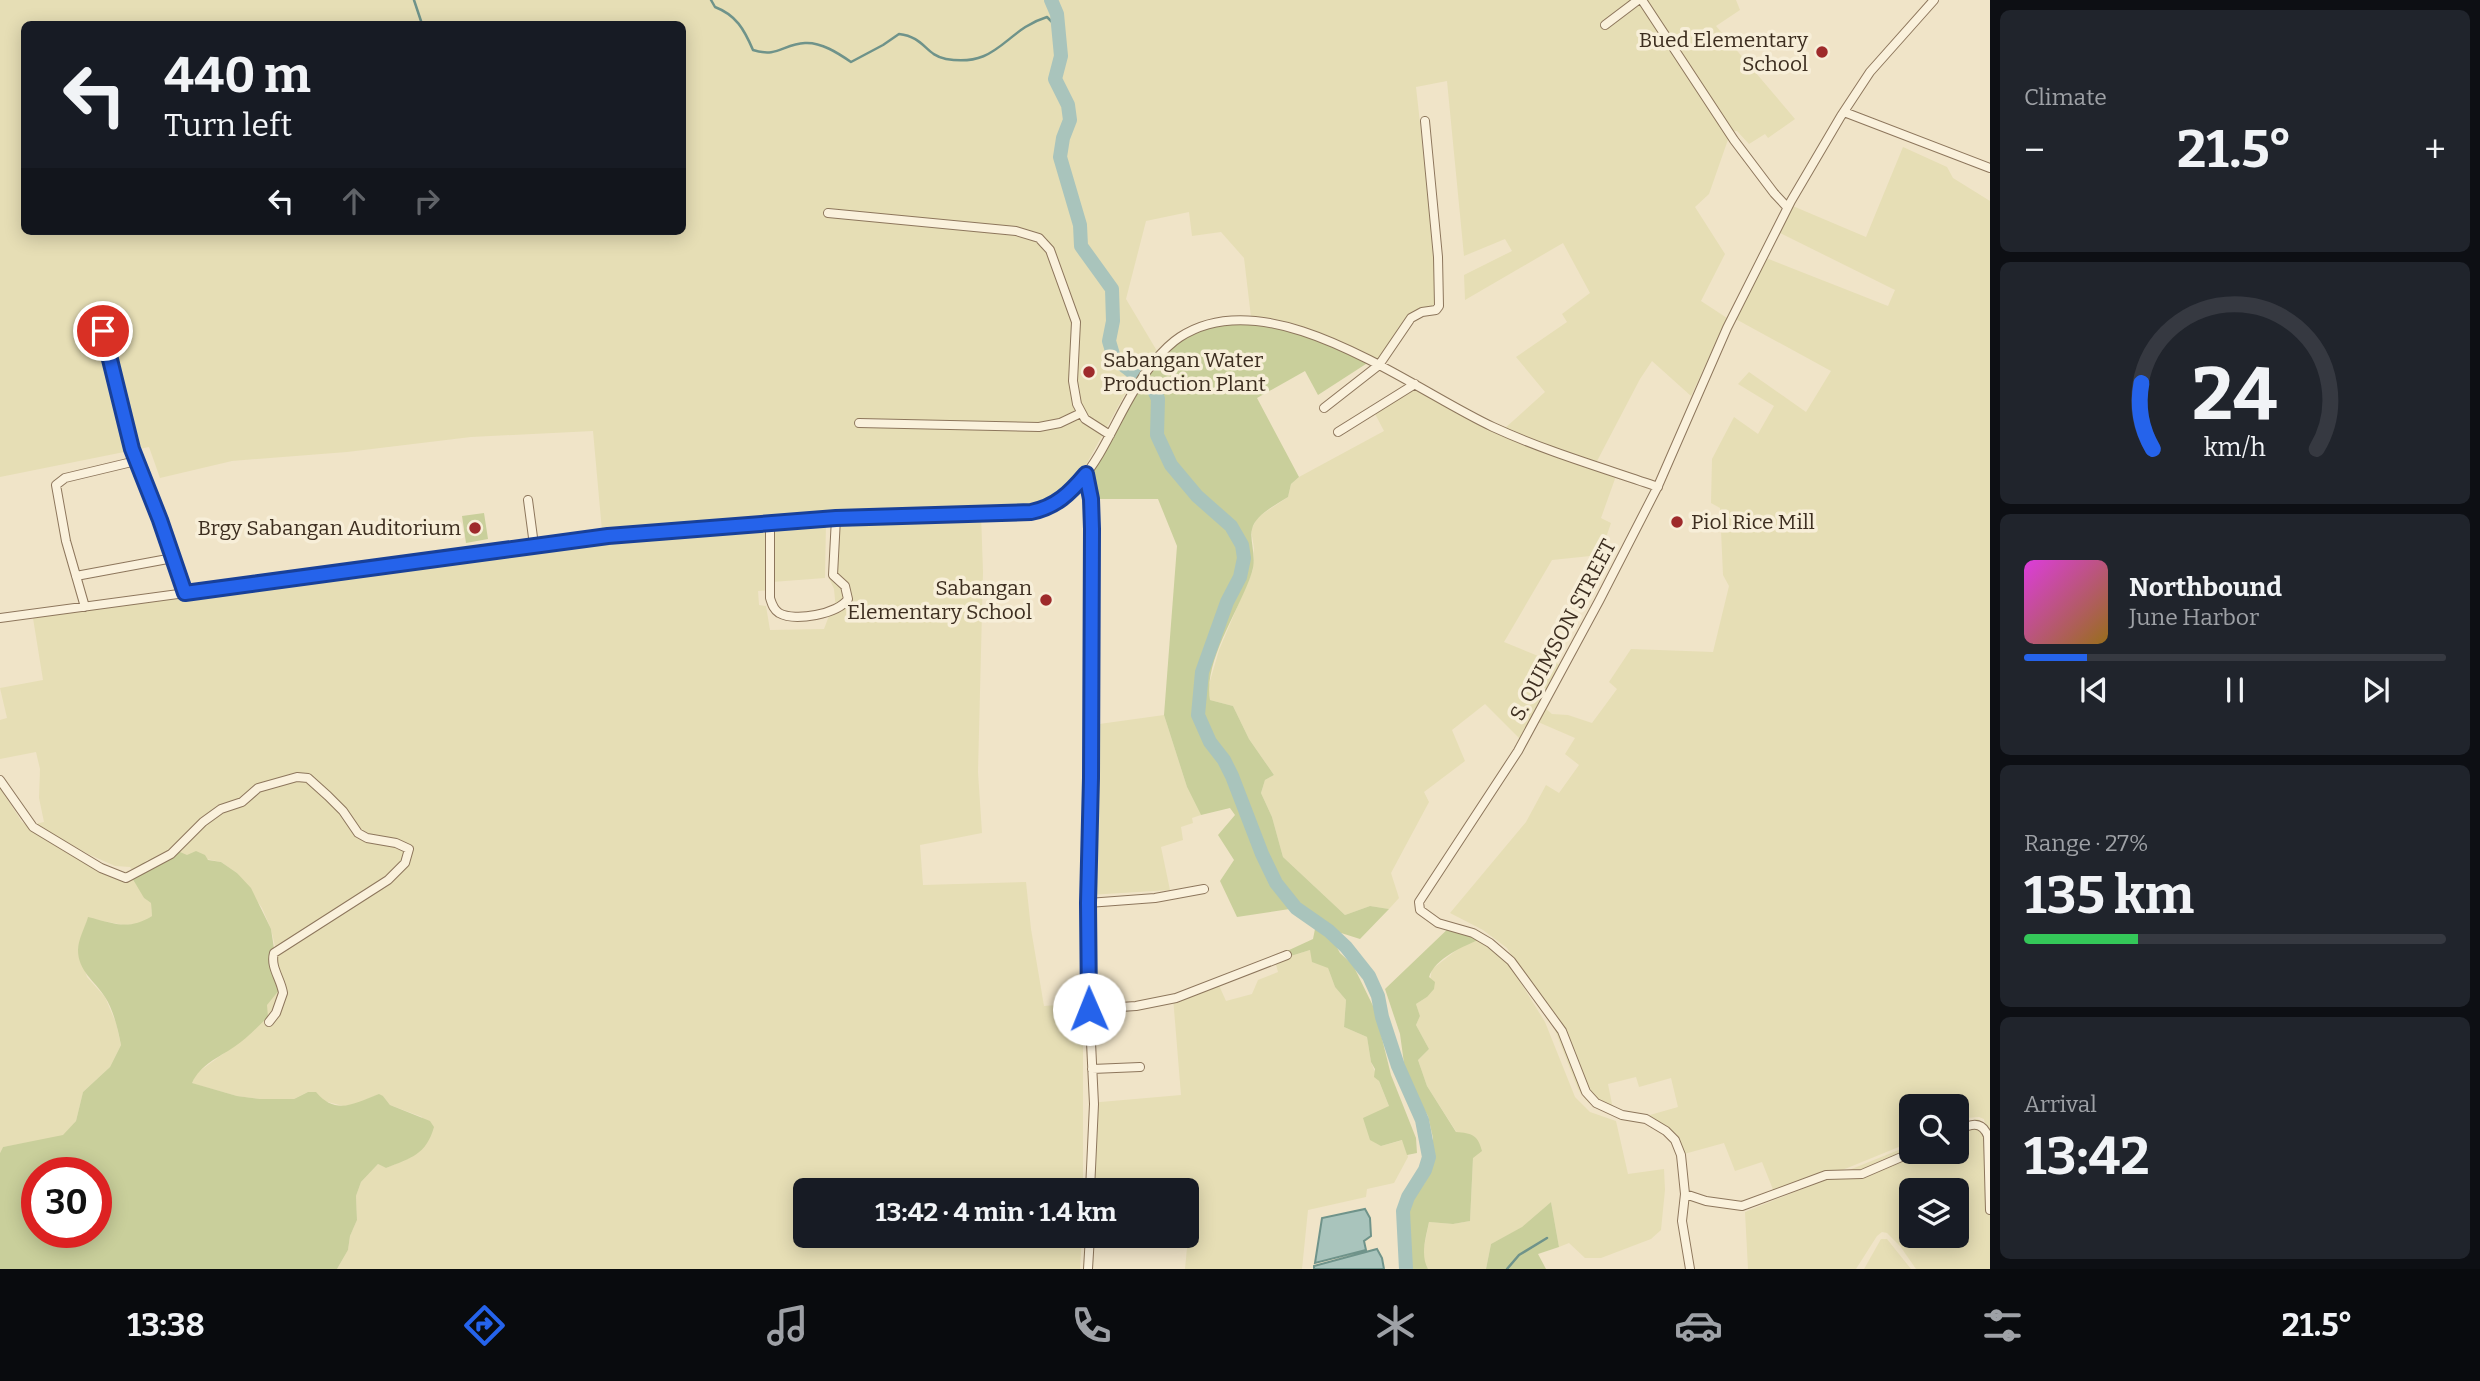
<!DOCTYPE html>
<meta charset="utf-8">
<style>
body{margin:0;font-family:Bitter,serif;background:#20242c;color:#f1f3f6;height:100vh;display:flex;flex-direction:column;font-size:26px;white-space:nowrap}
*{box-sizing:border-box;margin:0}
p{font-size:23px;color:#9ea1a6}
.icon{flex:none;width:38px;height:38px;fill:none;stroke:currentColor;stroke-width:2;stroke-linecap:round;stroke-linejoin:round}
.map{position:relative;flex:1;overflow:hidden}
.drawer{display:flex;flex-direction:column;gap:10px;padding:10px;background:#0d0f14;width:490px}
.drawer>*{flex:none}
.top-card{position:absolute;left:21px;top:21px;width:665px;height:214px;border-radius:10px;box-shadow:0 4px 18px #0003;background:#171b24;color:#f1f3f6;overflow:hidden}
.buttons{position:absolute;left:1899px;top:1094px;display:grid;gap:14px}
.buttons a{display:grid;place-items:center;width:70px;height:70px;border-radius:10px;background:#171b24;box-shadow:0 4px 18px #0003;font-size:35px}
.speed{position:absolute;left:21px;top:1157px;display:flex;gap:14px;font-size:35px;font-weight:700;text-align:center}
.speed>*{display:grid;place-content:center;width:91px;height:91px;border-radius:50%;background:#171b24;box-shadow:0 4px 18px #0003;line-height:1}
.speed .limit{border:10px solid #d22;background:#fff;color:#111}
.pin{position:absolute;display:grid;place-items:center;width:60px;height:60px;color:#fff;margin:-30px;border:4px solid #fff;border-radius:50%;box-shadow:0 2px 7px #0007}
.me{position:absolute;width:77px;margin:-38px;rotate:359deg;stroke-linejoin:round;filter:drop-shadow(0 0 5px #0008)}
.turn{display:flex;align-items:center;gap:24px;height:147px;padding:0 28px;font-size:32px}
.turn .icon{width:91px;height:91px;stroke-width:2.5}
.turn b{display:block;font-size:49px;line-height:60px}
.lanes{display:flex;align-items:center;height:66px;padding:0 28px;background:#0003;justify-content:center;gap:35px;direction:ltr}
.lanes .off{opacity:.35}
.big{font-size:52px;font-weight:700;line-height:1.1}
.drawer .tile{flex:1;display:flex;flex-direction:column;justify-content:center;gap:10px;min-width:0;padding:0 24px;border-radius:10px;background:#20242c}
.drawer .dial{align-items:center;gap:0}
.dial svg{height:182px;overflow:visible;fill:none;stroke:#363941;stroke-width:7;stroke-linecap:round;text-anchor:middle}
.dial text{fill:#f1f3f6;stroke:none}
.song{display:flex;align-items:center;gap:21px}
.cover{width:84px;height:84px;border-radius:10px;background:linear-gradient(135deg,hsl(300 70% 55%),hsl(40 70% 35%))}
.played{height:7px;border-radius:4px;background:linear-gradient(90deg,#2563eb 15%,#363941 15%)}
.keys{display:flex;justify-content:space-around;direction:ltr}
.heat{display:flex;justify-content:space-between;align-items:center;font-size:38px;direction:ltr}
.charge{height:10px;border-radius:5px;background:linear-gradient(90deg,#34c759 27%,#363941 0)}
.trip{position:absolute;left:793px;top:1178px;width:406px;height:70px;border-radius:10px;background:#171b24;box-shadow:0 4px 18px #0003;font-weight:700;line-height:70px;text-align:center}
.menu{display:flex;height:112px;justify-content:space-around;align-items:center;background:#090b0e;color:#9ea1a6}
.menu .icon{width:49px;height:49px}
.menu .current{color:#2563eb}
.menu b{font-size:32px;color:#f1f3f6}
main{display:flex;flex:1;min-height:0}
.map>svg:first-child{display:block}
</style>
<main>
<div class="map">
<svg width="1990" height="1269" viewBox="0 0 1990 1269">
<rect width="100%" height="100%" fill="#f0e4c8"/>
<path fill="#e6deb5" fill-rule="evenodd" d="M0 0H1736L1740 10 1716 26 1795 119 1768 138 1765 134 1749 144 1737 131H1731L1709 194 1695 207 1725 254 1701 301 1727 318 1691 396 1652 361 1640 379 1596 463 1504 429 1545 392 1516 357 1567 322 1562 314 1590 293 1563 243 1465 300 1464 275 1512 251 1505 239 1464 256 1447 81 1416 87 1439 293 1436 307 1419 310 1381 364 1289 324 1251 317 1244 258 1221 232 1192 236 1189 212 1146 221 1126 299 1157 351 1130 385 1082 472 1068 488 1054 500 1023 508 972 513 815 517 602 531 593 431 471 437 347 452 232 461 160 478 149 447 0 477ZM24 24H682V231H24Z
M1903 147 1947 167 1953 178 1990 201V1153L1984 1119 1979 1117 1965 1118 1957 1121 1956 1106H1911V1142L1776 1197 1762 1162 1735 1171 1724 1143 1684 1154 1673 1138 1643 1117 1678 1107 1671 1078 1639 1087 1636 1077 1608 1084 1614 1114 1595 1107 1585 1099 1578 1089 1550 1017 1507 948 1483 930 1450 913 1526 822 1546 785 1559 793 1579 765 1565 754 1575 738 1538 722 1545 708 1552 714 1568 715 1592 723 1617 689 1609 682 1631 649 1713 652 1729 586 1723 575 1720 508 1711 503 1712 459 1734 417 1758 434 1774 406 1738 384 1749 372 1806 412 1831 371 1732 317 1761 256 1888 306 1895 290 1774 230 1788 204 1866 237Z
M1413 385 1486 425 1616 476 1601 518 1611 523 1600 555 1552 560 1504 642 1560 665 1521 740 1485 704 1452 730 1465 761 1424 792 1429 802 1391 873 1399 898 1389 909 1370 906 1345 915 1283 857 1272 817 1261 793 1265 780 1274 775 1249 739 1233 706 1210 700 1208 688 1219 650 1253 570 1254 548 1251 530 1258 517 1288 497 1291 484 1299 477 1384 431 1373 410Z
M981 514 983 572 978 772 982 833 920 845 923 885 1026 882 1031 929 1044 1006 1083 1003V1190H805V1236H1082L1080 1269H337L348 1250 350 1236 357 1220 356 1196 361 1182 378 1164 386 1168 412 1157 422 1117 390 1105 383 1096H374L358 1104 343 1106 324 1101 308 1092 294 1099H260L237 1096 191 1083 197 1073 250 1034 267 1005 276 967 275 946 271 929 262 908 237 873 221 862 187 855 147 860 134 871 144 898 151 903 152 916 139 924 123 925 88 918 78 947 87 977 105 997 116 1023 121 1045 110 1067 83 1092 76 1121 63 1136 3 1147 0 1153V788L22 822 39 834 76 853 121 872 133 871 130 867 115 866 88 854 35 824 44 822 39 798 40 769 36 752 0 759V720L7 718 0 688 43 680 32 612 502 548 826 521 825 578 772 582V590L758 591 759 605 766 606 770 630 824 629 830 613 836 610 834 589 829 578 832 521Z
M1164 715 1187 787 1201 815 1192 818 1193 823 1181 827 1183 840 1161 847 1170 890 1089 895 1092 725Z
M1481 939 1498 950 1511 967 1545 1022 1575 1097 1590 1112 1616 1121 1628 1174 1664 1169 1665 1190 1661 1230 1651 1239 1601 1258H1585L1569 1243 1559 1247 1551 1202 1521 1228 1491 1244 1486 1269H1428L1424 1263V1247L1429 1222 1453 1224 1470 1221 1473 1158 1427 1086 1418 1060 1429 1049 1416 1025 1420 1016 1416 1004 1427 997 1432 969 1462 946Z
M1310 950 1328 968 1335 987 1346 1000 1344 1027 1367 1037 1371 1062 1389 1106 1381 1146 1403 1140 1408 1157 1394 1183 1367 1189 1366 1197 1308 1210 1302 1269H1185L1187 1248H1152V1236H1186V1190H1131V1178H1089V1103L1181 1095 1173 997 1217 981 1226 1001 1252 994 1258 980 1278 972 1275 961Z
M1977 1119 1982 1121 1984 1128 1990 1197V1269H1916L1900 1246 1887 1233 1882 1232 1877 1236 1856 1269H1748L1745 1212 1911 1145V1152H1956L1957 1125ZM1911 1190H1956V1236H1911Z
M1881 1239H1887L1911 1269H1864Z"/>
<path fill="#c9cf9b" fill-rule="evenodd" d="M1216 319 1278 326 1329 343 1369 362 1318 395 1305 371 1257 398 1299 477 1291 484 1288 497C1276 505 1256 514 1252 529 1249 539 1257 557 1252 572 1240 610 1203 661 1210 700L1233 706 1249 739 1274 775 1265 780 1261 793 1272 817 1283 857 1345 915 1370 906 1389 909 1360 939 1319 926 1330 935 1340 953 1353 965 1375 1010 1391 1075 1416 1138 1417 1153 1407 1155 1402 1140 1381 1146 1370 1140 1363 1118 1389 1106 1379 1081 1374 1077 1375 1069 1371 1062 1367 1037 1344 1027 1346 1000 1335 987 1328 968 1312 962 1310 950 1275 961 1274 957 1313 939 1316 924 1296 908 1237 917 1220 881 1234 860 1218 835 1235 815 1230 808 1201 815 1187 787 1164 715 1177 546 1158 499H1092L1087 468 1121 410 1177 336 1199 324Z
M484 513 488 539 466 543 462 516Z
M173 849 187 855 196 851 205 855 208 860 221 862 237 873 251 888 271 929 280 989 267 1005 268 1017C257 1027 247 1039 234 1047 218 1058 201 1064 192 1083L237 1096 260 1099H294L308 1092H316C336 1116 355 1103 379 1094L383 1096 390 1105 430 1121 434 1127C426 1155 411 1158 386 1168L378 1164 361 1182 356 1196 357 1220 350 1236 348 1250 337 1269H0V1153L3 1147 63 1135 76 1121 83 1092 110 1067 121 1045C118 1030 114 1011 105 997 95 981 78 971 78 950 78 940 85 927 88 917 113 923 128 931 152 916L151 903 144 898 131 876 141 864ZM37 1172H96V1232H37Z
M1453 924 1481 939C1464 946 1435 958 1429 977L1435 982 1434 989 1427 997 1416 1004 1420 1016 1416 1025 1429 1049 1418 1060 1427 1086 1456 1132C1472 1133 1478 1135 1482 1151L1473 1158 1470 1221 1453 1224 1429 1222C1426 1237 1420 1255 1428 1269H1410L1409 1250 1402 1212 1424 1184 1429 1173 1433 1156V1138L1428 1116 1406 1078 1400 1034 1385 989Z
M1551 1202 1559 1247 1538 1254 1546 1269H1486L1491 1244 1522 1227Z"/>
<path fill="#a9c4bc" stroke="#6f938a" stroke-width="2" d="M1365 1209 1370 1218 1371 1236 1364 1241 1366 1250 1315 1263 1322 1218Z
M1377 1249 1382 1258 1384 1269H1314V1266Z"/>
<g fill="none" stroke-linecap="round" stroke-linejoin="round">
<path stroke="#6f938a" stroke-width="2.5" d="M414 0 422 24
M711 0 715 7C736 15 744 29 753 50 778 58 783 44 805 43 821 42 838 53 851 62L883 45 899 34C925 37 925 55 946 59 999 68 1004 30 1047 17L1058 28
M1507 1269 1519 1255 1547 1238"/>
<path stroke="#a9c4bc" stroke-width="14" d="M1051 0 1057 14 1061 56 1055 79 1068 105 1070 120 1063 138 1060 157 1080 225 1081 246 1112 289 1113 321 1109 341 1114 358 1153 388 1158 399 1157 435 1171 465 1197 496 1231 526 1242 545 1244 558 1240 577 1227 602 1202 672 1198 715 1210 742 1224 760 1232 776 1262 854 1276 883 1296 908 1329 931 1346 947 1369 976 1378 996 1382 1017 1398 1066 1422 1120 1429 1157 1425 1170 1408 1197 1403 1211 1406 1269"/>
<defs>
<path id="minor" d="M1642 0 1734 140 1774 193 1787 207
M1605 25 1638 0
M1844 112 1990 168
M828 213 1016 231 1039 238 1050 250 1076 322 1073 381 1077 404 1085 419 1110 435
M100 312 106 350 132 449 160 520 185 592
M1324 408 1379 365 1411 318 1422 312 1436 310 1439 306 1438 257 1425 121
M859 423 1039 427 1060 423 1081 413
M1338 432 1415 384
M1086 474 1091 499 1092 529 1091 778 1088 903 1089 1001 1094 1104 1090 1190
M528 500 534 545
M770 523V598C772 604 773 609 779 613 795 622 838 614 848 599L845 586 833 575 836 518
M76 576 173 558
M85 607 66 541 56 485 65 478 136 461
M0 618 608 536 836 518 1023 513C1087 505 1105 437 1135 389 1145 372 1163 348 1180 337 1270 278 1411 389 1493 427 1545 451 1603 468 1658 487
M0 780 33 827 101 868 126 878 171 854 203 822 221 809 242 802 258 788 297 777 308 778 328 796 343 811 358 833 367 838 396 843 409 849 405 863 388 880 274 953C270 967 281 979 283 993L276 1013 269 1022
M1088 903 1155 898 1204 889
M1089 1009 1136 1006 1176 998 1287 955
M1092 1069 1140 1067
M1956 1131C1969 1125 1981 1119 1988 1136L1990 1210
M1685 1194 1706 1201 1742 1206 1826 1175 1862 1174 1913 1152
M1088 1269 1090 1236
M1690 1269 1682 1221 1685 1194 1681 1155 1675 1140 1666 1131 1646 1119 1622 1115 1596 1103 1586 1092 1562 1031 1511 961 1490 943 1473 933 1438 923 1420 910 1419 902 1518 751 1599 601 1658 486 1727 328 1791 201 1841 116 1870 72 1934 0"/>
</defs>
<use href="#minor" stroke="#8d765c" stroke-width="10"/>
<use href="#minor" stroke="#faf1dc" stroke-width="8"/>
</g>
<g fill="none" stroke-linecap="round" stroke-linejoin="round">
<defs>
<path id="route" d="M103 331 132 449 160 520 185 593 608 536 836 518 1031 512C1056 507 1070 493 1086 474L1091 499 1092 529 1091 778 1088 903 1089 1009"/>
</defs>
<use href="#route" stroke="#184099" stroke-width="18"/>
<use href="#route" stroke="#2563eb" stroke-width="12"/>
</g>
<g fill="#9e2a2b" stroke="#f7eed8" stroke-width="2.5">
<circle cx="1822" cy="52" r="7"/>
<circle cx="1089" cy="372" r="7"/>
<circle cx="1677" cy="522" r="7"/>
<circle cx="475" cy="528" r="7"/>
<circle cx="1046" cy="600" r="7"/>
</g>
<g text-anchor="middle" stroke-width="7" stroke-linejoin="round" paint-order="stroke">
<g font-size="21" fill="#3d2e20" stroke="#f7eed8" text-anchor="end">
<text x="1808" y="47">Bued Elementary<tspan x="1808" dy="24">School</tspan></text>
<text x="1103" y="367" text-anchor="start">Sabangan Water<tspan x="1103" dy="24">Production Plant</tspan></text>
<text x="1691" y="529" text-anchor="start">Piol Rice Mill</text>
<text x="461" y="535">Brgy Sabangan Auditorium</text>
<text x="1032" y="595">Sabangan<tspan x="1032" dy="24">Elementary School</tspan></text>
</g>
<g font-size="21" fill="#3d2e20" stroke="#f7eed8">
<text transform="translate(1563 630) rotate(-62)" y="7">S. QUIMSON STREET</text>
</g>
</g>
</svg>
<div class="buttons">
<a><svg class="icon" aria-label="search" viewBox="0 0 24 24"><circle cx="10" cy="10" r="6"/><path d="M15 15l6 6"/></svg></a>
<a><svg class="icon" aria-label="layers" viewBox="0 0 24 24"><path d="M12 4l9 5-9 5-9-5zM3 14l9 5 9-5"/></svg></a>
</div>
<div class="speed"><div class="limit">30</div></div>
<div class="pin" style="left:103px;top:331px;background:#d93025"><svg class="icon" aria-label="arrive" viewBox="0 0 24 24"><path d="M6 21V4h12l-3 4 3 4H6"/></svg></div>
<svg class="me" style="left:1089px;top:1009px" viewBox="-20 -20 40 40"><circle r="19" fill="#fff"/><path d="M0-13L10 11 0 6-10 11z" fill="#2563eb"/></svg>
<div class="trip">13:42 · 4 min · 1.4 km</div>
<div class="top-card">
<div class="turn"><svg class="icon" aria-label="left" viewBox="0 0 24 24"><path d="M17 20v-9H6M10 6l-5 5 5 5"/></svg><div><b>440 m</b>Turn left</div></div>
<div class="lanes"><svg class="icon" aria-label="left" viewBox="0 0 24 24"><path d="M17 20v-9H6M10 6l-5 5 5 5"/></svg><svg class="icon off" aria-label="ahead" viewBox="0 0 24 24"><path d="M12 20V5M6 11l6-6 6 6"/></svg><svg class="icon off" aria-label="right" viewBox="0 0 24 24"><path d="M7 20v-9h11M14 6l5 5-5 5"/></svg></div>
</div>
</div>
<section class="drawer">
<div class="tile"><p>Climate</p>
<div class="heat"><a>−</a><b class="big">21.5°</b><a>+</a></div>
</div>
<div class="tile dial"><svg viewBox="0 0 100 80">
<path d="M14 69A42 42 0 1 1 86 69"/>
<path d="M14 69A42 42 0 0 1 9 40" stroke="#2563eb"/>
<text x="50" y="56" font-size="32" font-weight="700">24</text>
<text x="50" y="72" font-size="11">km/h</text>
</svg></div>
<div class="tile">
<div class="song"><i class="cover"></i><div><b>Northbound</b><p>June Harbor</p></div></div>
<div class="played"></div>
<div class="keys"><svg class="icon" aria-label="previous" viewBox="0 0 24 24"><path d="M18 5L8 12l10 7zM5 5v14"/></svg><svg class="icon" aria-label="pause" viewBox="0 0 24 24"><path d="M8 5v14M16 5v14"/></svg><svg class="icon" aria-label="next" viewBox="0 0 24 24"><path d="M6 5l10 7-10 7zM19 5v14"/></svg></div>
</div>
<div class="tile"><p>Range · 27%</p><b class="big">135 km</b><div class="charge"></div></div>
<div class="tile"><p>Arrival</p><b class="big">13:42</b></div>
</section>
</main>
<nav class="menu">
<b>13:38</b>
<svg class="icon current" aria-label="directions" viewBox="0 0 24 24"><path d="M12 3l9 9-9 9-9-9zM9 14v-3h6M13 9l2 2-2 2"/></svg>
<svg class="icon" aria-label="music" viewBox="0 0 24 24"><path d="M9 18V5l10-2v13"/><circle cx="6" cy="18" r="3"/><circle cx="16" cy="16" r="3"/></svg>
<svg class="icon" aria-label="phone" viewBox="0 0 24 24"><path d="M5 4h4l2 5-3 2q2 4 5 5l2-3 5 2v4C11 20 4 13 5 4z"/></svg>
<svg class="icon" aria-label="climate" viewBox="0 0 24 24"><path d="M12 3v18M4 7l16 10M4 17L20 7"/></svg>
<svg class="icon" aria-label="car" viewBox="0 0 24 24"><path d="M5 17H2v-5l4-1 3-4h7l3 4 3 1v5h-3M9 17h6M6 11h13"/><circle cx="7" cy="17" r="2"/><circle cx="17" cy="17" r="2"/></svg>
<svg class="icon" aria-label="filters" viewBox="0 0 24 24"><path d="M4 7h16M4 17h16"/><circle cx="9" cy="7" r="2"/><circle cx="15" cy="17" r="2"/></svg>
<b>21.5°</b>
</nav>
